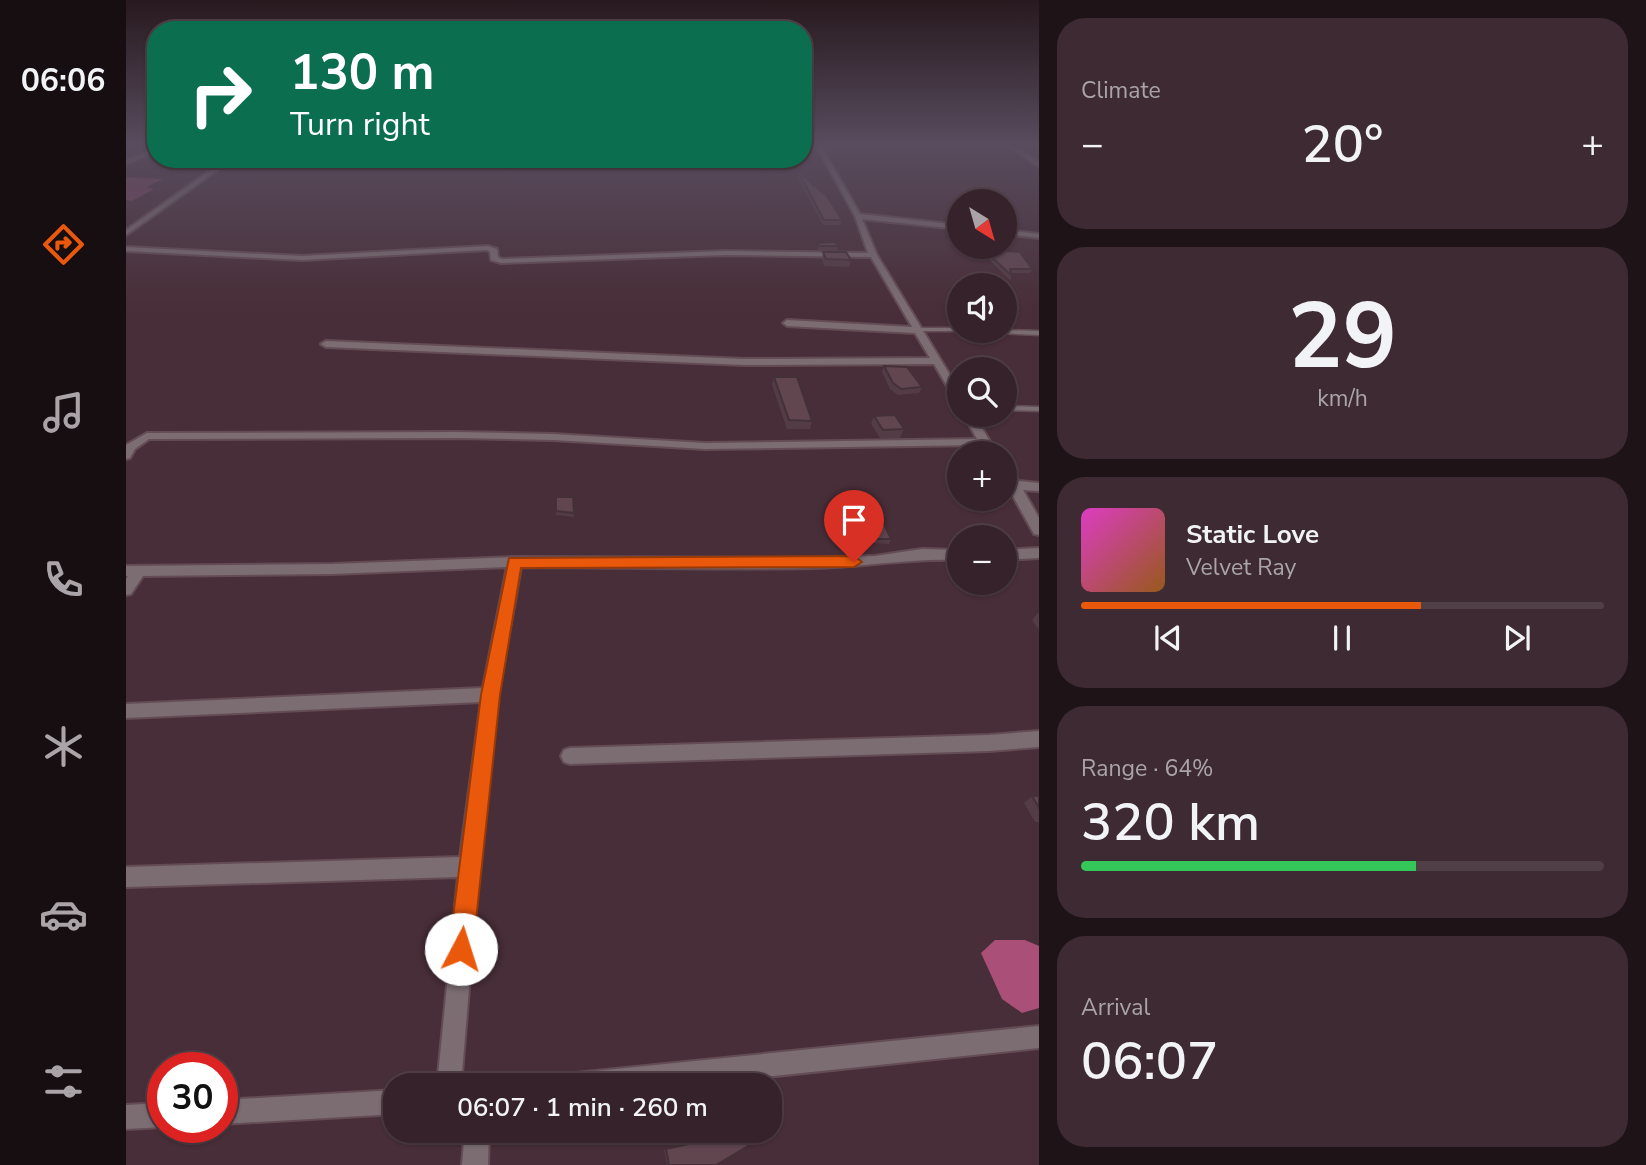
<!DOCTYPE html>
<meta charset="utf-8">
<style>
body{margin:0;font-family:"Nunito Sans",sans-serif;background:#3d2a32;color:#f1f3f6;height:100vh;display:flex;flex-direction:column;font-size:26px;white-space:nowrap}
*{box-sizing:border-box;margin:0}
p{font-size:23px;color:#aaa4a8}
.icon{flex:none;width:38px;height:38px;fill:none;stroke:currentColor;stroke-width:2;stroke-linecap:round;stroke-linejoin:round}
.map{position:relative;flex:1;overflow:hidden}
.sheet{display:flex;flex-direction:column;gap:18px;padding:18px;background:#1e1317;width:607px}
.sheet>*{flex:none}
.banner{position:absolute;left:21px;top:21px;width:665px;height:147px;border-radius:28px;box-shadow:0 2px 5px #0004,0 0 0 2px #503f47;background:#0b6e4f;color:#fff;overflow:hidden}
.needle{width:46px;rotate:143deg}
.tools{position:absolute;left:821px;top:189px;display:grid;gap:14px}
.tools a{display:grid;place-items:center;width:70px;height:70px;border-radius:50%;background:#36222a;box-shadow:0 2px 5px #0004,0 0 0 2px #503f47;font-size:35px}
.speed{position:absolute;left:21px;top:1052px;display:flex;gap:14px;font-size:35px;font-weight:700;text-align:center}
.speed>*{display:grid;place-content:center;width:91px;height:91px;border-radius:50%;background:#36222a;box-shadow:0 2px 5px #0004,0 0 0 2px #503f47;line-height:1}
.speed .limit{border:10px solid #d22;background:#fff;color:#111}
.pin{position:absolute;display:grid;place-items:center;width:60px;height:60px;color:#fff;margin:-72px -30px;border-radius:50% 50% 50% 0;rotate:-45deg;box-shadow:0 0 7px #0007}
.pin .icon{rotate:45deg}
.me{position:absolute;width:77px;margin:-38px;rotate:5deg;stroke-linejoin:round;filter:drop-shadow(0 0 5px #0008)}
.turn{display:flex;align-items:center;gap:24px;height:147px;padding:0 28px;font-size:32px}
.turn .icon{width:91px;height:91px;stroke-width:2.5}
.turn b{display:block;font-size:49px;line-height:60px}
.big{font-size:52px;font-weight:600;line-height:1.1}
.sheet .card{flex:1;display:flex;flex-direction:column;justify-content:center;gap:10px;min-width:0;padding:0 24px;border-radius:28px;background:#3d2a32}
.sheet .dial{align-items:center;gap:0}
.dial b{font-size:91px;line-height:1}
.song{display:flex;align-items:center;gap:21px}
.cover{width:84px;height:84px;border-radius:10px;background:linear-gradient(135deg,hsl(310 70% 55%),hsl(30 70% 35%))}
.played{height:7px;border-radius:4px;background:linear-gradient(90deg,#ea580c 65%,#503f47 65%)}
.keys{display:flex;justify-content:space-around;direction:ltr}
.heat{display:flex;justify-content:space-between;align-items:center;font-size:38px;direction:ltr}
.charge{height:10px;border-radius:5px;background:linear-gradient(90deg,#34c759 64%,#503f47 0)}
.trip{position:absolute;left:257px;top:1073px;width:399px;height:70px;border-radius:28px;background:#36222a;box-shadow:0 2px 5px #0004,0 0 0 2px #503f47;font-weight:600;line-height:70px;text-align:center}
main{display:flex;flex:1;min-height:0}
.dock{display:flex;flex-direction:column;width:126px;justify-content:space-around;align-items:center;background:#160e11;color:#aaa4a8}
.dock .icon{width:49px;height:49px}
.dock .selected{color:#ea580c}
.dock b{font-size:32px;color:#f1f3f6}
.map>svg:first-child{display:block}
</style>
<main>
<nav class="dock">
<b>06:06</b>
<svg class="icon selected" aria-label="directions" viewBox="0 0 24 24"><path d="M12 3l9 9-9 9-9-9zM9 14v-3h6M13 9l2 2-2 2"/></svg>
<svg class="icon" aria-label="music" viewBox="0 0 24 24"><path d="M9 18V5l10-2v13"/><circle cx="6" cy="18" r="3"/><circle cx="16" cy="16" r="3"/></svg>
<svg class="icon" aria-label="phone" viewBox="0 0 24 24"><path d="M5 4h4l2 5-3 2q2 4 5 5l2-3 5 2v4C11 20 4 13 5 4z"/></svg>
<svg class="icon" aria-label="climate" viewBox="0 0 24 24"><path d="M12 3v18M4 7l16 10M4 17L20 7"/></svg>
<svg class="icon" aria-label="car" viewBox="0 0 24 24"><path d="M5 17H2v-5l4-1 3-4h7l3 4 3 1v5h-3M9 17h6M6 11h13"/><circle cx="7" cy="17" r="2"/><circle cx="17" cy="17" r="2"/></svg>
<svg class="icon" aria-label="filters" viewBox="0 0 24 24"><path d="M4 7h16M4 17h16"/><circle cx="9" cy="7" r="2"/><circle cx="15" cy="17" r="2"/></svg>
</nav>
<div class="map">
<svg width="913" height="1165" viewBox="0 0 913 1165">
<rect width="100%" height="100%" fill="#482e38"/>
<path fill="#7c425b" d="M0 177 37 179 20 187 28 189 6 201 0 200Z"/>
<path fill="#a94f78" d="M869 940H899L913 946V1008L896 1013 876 999 855 953Z"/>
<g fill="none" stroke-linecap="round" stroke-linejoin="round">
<defs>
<path id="lane" d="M791 328H833V331H836H789L788 330Z
M878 330 913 331V335L869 333 866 331Z
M878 406 913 407V411L878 410Z"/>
<path id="street" d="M689 144H694L734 214 833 225V229L736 219 751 255 833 390V401L828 398 808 364 618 365 200 347 195 344 200 341 618 359 804 358 789 333 661 326 657 323 661 320 786 327 745 257 600 255 375 263 365 260 364 252 361 250 176 260 0 251V247L176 256 362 246 371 249 372 257 376 259 600 251 742 253 729 216Z
M879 144H885L913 162V167Z
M30 148V152L0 164V160Z
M100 159H107L0 235V230Z
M878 230 913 234V238L878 234Z
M838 415H848L871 453H859L855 445 579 449 427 440 330 438 23 439 9 449 4 458 0 459V445L21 433 330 432 427 434 579 443 851 439Z
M878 467 882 468 893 481 913 483V491L897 490 913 518V535L908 534 878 480Z
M913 548V558L878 560V550Z
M796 549 833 550V560C785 558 738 567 689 568 591 570 493 567 395 567L372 695 353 867 335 1085H311L332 877 0 887V867L334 857 355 702 0 718V704L357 688 381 567 207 574 17 576 5 594 0 595V579L2 576H0V566L207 564 389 557 688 558 749 556Z
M913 731V747L863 751 444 764 438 762 435 756 438 750 444 748 863 735Z
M913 1026V1048L564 1085H438L442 1077 450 1073Z
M270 1090V1114L96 1124V1100Z
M37 1103 38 1127 0 1129V1105Z
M339 1130H363L362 1165H336Z"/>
</defs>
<use href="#lane" stroke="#644c55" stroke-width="3"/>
<use href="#street" stroke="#644c55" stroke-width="4"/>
<use href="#lane" fill="#7b6d72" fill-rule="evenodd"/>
<use href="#street" fill="#7b6d72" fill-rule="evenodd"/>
</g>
<path fill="#533c45" d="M673 173 716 220 715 225H697L672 178Z
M692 243 712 246 711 250H692L691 247Z
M850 247H878L880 251 906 269 904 273H885L886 276 884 280Z
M697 252 725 260 723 267 698 266 696 259Z
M758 366 796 387 793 393 772 395 764 389 756 372Z
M648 377 686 421 684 429H661L646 385Z
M748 416 778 429 774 438H754L745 424Z
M430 497H447L448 517 430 515Z
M741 522 765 539 763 544 746 543 739 526Z
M835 531 857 537H834L832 535Z
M913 612V630L906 620Z
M906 796H913V822H909L898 803Z
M565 1130H614L590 1165H541L538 1150 570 1142Z"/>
<path fill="#614650" stroke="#443138" stroke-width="2" d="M673 173 701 196 716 220H698Z
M709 242 712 246H693L692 243Z
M878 246 880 251 894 252 906 269H884L886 276 855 247H878Z
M697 252H720L725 260 700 259Z
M758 366 781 367 796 387 775 389 767 383Z
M648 377H671L686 421 663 420Z
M769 415 778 429 757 430 748 416Z
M430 497H447L448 513 430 511Z
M741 522H757L765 539H748Z
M835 531H854L857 537H838Z
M906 796H913V808Z
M568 1130H614L622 1146 590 1165H543L540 1149 572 1142Z"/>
<linearGradient id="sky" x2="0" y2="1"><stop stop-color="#28191f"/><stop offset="0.47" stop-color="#584c5e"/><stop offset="1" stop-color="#584c5e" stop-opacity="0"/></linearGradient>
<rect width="913" height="308" fill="url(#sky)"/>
<path fill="#ea580c" stroke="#983908" stroke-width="2" d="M728 556 736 562 728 567 395 568 374 695 347 949 344 958 335 961 327 958 323 949 355 695 383 558Z"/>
</svg>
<div class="tools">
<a><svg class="needle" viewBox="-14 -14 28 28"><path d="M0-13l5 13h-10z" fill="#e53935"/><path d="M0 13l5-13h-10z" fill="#aaa4a8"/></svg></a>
<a><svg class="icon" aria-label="sound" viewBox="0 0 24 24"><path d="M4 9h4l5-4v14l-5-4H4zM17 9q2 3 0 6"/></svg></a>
<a><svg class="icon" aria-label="search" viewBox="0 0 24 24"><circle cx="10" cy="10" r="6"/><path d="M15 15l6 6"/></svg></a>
<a>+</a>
<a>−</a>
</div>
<div class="speed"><div class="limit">30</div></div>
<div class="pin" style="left:728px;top:562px;background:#d93025"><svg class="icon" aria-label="arrive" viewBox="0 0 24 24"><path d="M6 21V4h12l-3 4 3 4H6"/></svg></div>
<svg class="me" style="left:335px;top:949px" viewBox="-20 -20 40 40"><circle r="19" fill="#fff"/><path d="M0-13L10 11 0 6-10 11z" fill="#ea580c"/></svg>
<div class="trip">06:07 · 1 min · 260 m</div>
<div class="banner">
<div class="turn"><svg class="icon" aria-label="right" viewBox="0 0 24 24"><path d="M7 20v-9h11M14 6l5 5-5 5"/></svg><div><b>130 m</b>Turn right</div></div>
</div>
</div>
<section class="sheet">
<div class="card"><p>Climate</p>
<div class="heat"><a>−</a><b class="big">20°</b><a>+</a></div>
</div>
<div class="card dial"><b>29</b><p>km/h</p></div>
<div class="card">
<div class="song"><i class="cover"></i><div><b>Static Love</b><p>Velvet Ray</p></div></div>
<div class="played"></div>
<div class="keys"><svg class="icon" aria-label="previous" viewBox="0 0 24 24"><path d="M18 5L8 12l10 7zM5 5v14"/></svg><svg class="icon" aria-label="pause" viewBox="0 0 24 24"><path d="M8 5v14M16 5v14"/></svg><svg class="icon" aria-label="next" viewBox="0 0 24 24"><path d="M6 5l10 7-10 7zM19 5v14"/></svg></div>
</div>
<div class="card"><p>Range · 64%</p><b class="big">320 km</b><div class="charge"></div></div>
<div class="card"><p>Arrival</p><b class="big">06:07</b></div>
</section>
</main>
